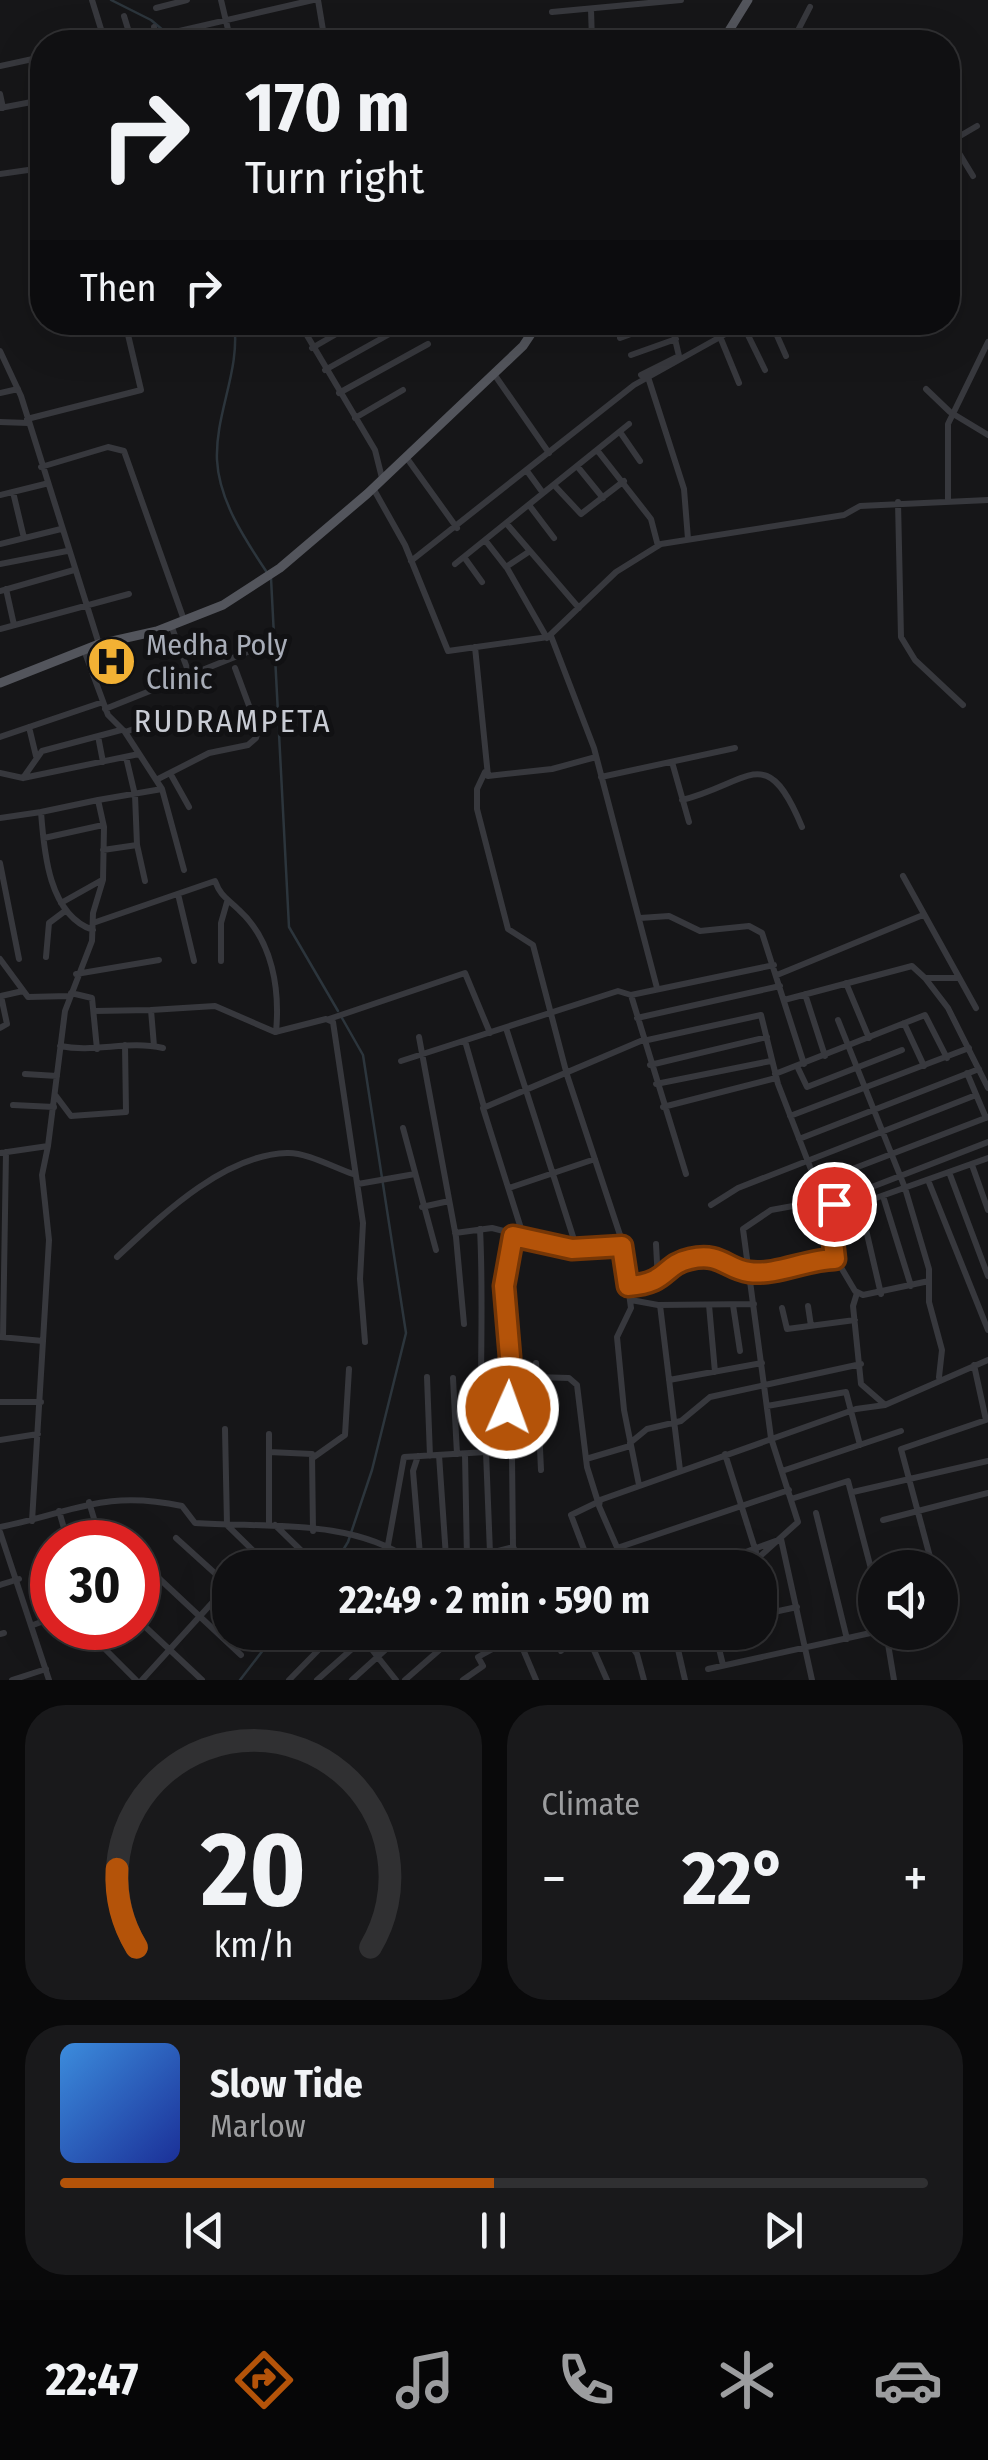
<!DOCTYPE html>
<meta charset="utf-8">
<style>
body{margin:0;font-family:"Fira Sans Condensed",sans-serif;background:#19191b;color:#f1f3f6;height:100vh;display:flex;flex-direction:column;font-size:38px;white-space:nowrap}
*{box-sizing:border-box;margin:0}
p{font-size:32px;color:#9c9d9f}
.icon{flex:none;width:55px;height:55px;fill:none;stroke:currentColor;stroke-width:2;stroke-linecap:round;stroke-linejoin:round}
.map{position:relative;height:1680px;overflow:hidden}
.sheet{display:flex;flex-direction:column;gap:25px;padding:25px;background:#09090a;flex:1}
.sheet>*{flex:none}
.top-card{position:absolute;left:30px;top:30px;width:930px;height:305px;border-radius:40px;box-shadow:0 10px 40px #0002,0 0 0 2px #303032;background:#101012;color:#f1f3f6;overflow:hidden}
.controls{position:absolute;left:858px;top:1550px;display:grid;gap:20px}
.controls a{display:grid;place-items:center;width:100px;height:100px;border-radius:50%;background:#101012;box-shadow:0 10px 40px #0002,0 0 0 2px #303032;font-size:50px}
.speed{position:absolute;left:30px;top:1520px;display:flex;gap:20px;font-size:50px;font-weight:700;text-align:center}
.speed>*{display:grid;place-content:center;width:130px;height:130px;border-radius:50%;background:#101012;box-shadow:0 10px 40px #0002,0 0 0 2px #303032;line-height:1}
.speed .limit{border:15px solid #d22;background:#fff;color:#111}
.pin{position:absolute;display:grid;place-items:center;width:85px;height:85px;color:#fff;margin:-42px;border:5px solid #fff;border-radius:50%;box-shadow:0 2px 10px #0007}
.me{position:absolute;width:110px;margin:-55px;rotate:2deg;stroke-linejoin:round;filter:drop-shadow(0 0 8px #0008)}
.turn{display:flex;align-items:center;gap:35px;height:210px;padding:0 50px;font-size:45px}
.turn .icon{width:130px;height:130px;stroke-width:2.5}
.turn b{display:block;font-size:70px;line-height:85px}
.then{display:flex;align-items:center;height:95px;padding:0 50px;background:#0003;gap:20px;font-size:38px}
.big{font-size:75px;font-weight:700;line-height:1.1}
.sheet .tile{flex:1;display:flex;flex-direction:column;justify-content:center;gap:15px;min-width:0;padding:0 35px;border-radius:40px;background:#19191b}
.sheet .dial{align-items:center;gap:0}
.dial svg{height:260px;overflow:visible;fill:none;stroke:#303032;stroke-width:7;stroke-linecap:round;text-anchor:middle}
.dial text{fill:#f1f3f6;stroke:none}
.song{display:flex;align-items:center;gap:30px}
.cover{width:120px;height:120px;border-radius:15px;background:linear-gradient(135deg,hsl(210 70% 55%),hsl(230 70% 35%))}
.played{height:10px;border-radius:5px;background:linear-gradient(90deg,#b45309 50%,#303032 50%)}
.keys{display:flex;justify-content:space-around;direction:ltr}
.heat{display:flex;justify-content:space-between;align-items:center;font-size:55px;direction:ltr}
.sheet .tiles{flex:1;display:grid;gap:25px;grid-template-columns:1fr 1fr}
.tile:last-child{grid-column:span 2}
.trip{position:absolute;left:212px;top:1550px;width:565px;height:100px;border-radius:40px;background:#101012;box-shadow:0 10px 40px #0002,0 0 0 2px #303032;font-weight:700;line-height:100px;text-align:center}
.menu{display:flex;height:160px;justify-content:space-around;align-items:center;background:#060607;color:#9c9d9f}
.menu .icon{width:70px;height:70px}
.menu .selected{color:#b45309}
.menu b{font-size:45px;color:#f1f3f6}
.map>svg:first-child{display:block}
</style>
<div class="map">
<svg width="988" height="1680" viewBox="0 0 988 1680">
<rect width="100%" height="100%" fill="#161618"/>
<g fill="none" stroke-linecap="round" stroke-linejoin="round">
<path stroke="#2c353c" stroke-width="2.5" d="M111 0 151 20 177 42
M234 322C241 370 215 413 217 460 219 500 244 538 266 571
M271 578 289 927 338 1011
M332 1568 348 1542 372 1470 406 1333 363 1055 342 1018
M240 1680 277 1632"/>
<path stroke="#37383d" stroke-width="6" d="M92 0 105 42
M221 0 231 42 274 33
M318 0 325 42
M156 8 187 0
M591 9 592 42
M552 12 681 0
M124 16 132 42
M154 27 158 42
M175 32 313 0
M681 42H712
M792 42 810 7
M0 66 42 57
M0 94 3 108
M0 108 42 100
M948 135 973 176
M948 143 977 126
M0 174 42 168
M299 322 375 450 382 478
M771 322 786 356
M743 325 765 370
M620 338 664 322
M721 339 739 383
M312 348 357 322
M0 351 21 396 99 644
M631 355 676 339
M325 370 411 322
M494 374 549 453
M641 375 679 356 671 322
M648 377 684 489 688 539
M926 389 950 412 988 435
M0 393 18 389
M339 393 428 344
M355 418 403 390
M27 419 141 390 125 322
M0 422 28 423
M620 432 640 461
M597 450 651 519 658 546
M406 457 457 528
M577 466 603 498
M41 467 108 447 124 451 184 620
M527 471 543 493
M554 485 581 514 624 481
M373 488 405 545 448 651 548 637 616 572 661 544 844 515 860 506 988 500
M13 492 24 538
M0 495 45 484
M948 500V424L988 342
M898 502 901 637 915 660 963 705
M529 505 554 538
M506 523 579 608
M485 540 506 567 527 553
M0 544 61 529
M464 557 482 582
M411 561 634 385 747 322
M0 564 67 551
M455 564 629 424
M507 568 547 638
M6 589 14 625
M0 591 74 570
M171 625 190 676
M0 629 129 594
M551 636 594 748 657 988
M475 647 488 776 552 769 596 757
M84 650 108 715 125 732 162 789 184 870
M105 709 265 645
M29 727 36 756
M125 732 151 723
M98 736 103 762
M0 737 103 702
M126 757 135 795 137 845
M672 762 689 822
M485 772 477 789V809L508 929 533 945 567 1075 622 1241 631 1308 617 1337 624 1410 639 1485
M0 773 23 778 139 754
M170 773 189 807
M601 777 735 748
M23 778 42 751 121 730
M156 780 209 753 248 745 256 738 258 730 235 668
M98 800 162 789
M682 800C750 783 766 740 802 827
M0 818 41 812
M44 838 103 825
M103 850 137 845 145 881
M0 863 19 959
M903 876 976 1008
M178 894 194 961
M61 903 102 880
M640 918 669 916 700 931 749 926 762 933 804 1064
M93 923 215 881C221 897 227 898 239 910 273 941 280 990 276 1032
M46 957 49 923 65 911
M0 959 28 997 69 996
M221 961V923L227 902
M76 974 159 960
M777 975 923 915
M925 978 948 1008 988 1088
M846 983 869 1038
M71 993 92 998 97 1049
M805 994 825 1056
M784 1000 912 966 925 978H958
M151 1010 215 1006 275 1032 326 1019 333 1022 363 1223 360 1279 365 1342
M94 1011 151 1010 154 1046
M637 1018 780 986
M329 1019 465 973 490 1033
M838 1020 905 1188 929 1269V1302L942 1350 939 1377
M904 1023 924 1066
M0 1028 7 1024 1 996 23 991
M506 1028 577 1249
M419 1037 456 1237 464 1324
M465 1041 484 1107
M643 1041 761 1015 778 1084 817 1185
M60 1046C95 1053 128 1040 163 1048
M401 1061 618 991 631 995
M650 1065 767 1037
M797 1066 807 1087 902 1050
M967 1073 986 1118
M25 1074 57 1076
M775 1074 925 1015 947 1058
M656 1084 771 1061
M56 1096 71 1116 126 1112 125 1045
M13 1105 54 1107
M663 1107 776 1078
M790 1116 969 1048
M403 1128 436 1250
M799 1139 979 1069
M0 1153 48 1146 65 1011 92 941 93 913 103 880 104 827 98 800 41 812C44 853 49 915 93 930
M972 1165 988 1210
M949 1172 988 1276
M686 1174 631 995 774 965
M928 1180 988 1330
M823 1182 837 1212
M358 1184 415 1174
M509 1188 595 1159
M883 1196 911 1286
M833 1202 988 1142
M860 1204 881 1294
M711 1205 738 1188 976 1095
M422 1207 449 1201
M480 1229C484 1304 479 1377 482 1452
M455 1233 492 1228 572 1249 622 1246
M524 1238 483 1108 643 1040
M656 1244 658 1281
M117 1257C161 1216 223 1155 287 1153 306 1152 335 1168 353 1174
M835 1259 831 1214 988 1158
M629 1286 657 1282 679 1262 698 1257 723 1258 749 1272 836 1259 855 1291 863 1295 929 1281
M857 1293 853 1306 861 1384 884 1404
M631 1300 658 1305 754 1304
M660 1305 680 1470
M709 1305 715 1372
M733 1305 740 1351
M808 1306 811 1326
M782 1308 787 1329 855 1320
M0 1337 43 1341 49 1240 42 1175 48 1146
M3 1337 6 1152
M536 1363 541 1470
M427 1377 430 1456
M535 1377 569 1378 577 1385 587 1467 598 1502 571 1515 591 1568
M453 1378 457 1454
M669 1380 762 1363
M0 1402H41
M767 1406 846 1392 860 1445
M225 1429 227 1525 271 1568
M0 1440 38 1434
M630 1443 647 1429 681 1421 710 1397 861 1364
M269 1452 312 1454 313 1531
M486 1452 512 1456 513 1547
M503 1453C514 1379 499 1308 513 1235
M725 1454 756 1552
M439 1455 446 1557
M418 1456 413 1471 420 1555
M314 1457 345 1435 349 1369
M586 1459 630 1446
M782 1471 901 1431
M853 1492 988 1461
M791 1499 848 1481 875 1584
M89 1502 101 1542
M59 1511 68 1542
M816 1513 847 1639
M883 1520 988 1493
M32 1521 43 1341
M269 1524V1434
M275 1525 313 1562
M0 1527C72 1513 103 1489 182 1506L195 1523C265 1528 351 1518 410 1560L420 1555 467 1559 513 1547 524 1568
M0 1532 49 1680
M176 1538 229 1586
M388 1545 404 1457 486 1452 490 1553
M617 1548 789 1490
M549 1552 556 1568
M244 1568 256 1554
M403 1568 410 1560
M453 1568 467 1559 465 1454
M626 1568 599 1506 600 1500 856 1409 885 1405 988 1360
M703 1568 781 1539 812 1680
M747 1568 798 1522 771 1438 743 1229 771 1210 804 1204 812 1188 842 1173 988 1117
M933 1568 901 1449 986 1420 974 1365
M149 1569 241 1655
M0 1585 19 1579
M940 1594 944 1612 940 1618
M760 1615 797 1607
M138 1620 202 1680
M33 1625 52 1618
M96 1628 104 1648 136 1680
M358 1632 396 1680
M555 1632 561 1651
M586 1632 607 1680
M621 1632 637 1654 644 1680
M674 1632 685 1680
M715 1632 723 1665
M886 1632 894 1680
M0 1634 4 1633
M517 1635 536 1680
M708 1669 875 1632
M12 1680 46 1669
M142 1680 230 1583
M289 1680 336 1632
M317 1680 371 1632
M352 1680 405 1632
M405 1680 460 1632
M463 1680 483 1666 478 1657 523 1632"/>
<path stroke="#53555c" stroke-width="9" d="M722 42 748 0
M0 683 99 644 157 631 223 605 280 568 367 494 523 346 539 322"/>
</g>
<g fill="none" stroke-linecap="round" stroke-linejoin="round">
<defs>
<path id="route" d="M508 1408 510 1357 504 1286 513 1236 572 1249 622 1246 628 1286C670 1283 662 1265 690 1259 721 1252 726 1269 749 1272 776 1276 808 1259 835 1259L830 1215 837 1212 834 1204"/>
</defs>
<use href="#route" stroke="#753606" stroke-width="25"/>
<use href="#route" stroke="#b45309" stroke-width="18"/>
</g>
<defs>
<symbol id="hospital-disc" viewBox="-11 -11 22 22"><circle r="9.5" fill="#f2b134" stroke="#111113"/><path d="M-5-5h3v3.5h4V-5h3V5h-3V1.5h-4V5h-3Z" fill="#111"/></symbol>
</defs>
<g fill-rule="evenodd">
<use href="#hospital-disc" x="84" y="634" width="55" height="55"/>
</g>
<g text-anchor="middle" stroke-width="10" stroke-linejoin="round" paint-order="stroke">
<g font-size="30" fill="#a8adb8" stroke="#111113" text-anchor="start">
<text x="146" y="655">Medha Poly<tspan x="146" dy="34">Clinic</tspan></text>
</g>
<g font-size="32" letter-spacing="2.5" fill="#c9ccd4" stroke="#111113">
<text x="233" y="732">RUDRAMPETA</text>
</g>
</g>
</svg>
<div class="controls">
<a><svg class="icon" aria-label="sound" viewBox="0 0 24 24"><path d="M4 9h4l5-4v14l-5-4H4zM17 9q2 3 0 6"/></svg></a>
</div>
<div class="speed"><div class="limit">30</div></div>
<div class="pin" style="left:834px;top:1204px;background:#d93025"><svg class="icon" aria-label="arrive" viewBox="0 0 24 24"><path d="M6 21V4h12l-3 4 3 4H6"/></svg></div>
<svg class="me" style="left:508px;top:1408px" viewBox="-20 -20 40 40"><circle r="17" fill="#b45309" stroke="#fff" stroke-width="3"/><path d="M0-11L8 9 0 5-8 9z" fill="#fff"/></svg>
<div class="trip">22:49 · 2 min · 590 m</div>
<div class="top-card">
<div class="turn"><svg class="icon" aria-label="right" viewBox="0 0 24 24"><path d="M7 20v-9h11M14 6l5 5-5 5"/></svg><div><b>170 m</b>Turn right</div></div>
<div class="then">Then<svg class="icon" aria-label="right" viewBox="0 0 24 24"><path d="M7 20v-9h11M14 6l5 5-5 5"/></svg></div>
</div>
</div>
<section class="sheet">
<div class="tiles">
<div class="tile dial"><svg viewBox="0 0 100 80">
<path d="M14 69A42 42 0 1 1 86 69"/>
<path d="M14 69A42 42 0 0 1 8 45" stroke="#b45309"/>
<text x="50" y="56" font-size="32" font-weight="700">20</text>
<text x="50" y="72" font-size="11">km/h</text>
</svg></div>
<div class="tile"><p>Climate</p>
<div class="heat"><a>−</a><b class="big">22°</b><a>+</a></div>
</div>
<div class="tile">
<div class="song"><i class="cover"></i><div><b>Slow Tide</b><p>Marlow</p></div></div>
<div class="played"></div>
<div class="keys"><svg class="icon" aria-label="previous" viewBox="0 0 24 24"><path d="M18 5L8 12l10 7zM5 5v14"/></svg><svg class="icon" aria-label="pause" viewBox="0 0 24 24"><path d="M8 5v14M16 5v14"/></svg><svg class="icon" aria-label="next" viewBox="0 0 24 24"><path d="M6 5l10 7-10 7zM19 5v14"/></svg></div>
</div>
</div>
</section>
<nav class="menu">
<b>22:47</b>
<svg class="icon selected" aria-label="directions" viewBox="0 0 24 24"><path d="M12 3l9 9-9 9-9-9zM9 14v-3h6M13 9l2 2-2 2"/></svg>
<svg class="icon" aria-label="music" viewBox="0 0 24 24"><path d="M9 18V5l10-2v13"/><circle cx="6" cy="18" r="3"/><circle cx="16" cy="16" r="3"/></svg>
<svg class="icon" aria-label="phone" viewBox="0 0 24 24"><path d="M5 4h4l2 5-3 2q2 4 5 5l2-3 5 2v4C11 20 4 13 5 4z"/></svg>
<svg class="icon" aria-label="climate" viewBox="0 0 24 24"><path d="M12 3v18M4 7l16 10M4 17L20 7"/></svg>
<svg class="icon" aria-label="car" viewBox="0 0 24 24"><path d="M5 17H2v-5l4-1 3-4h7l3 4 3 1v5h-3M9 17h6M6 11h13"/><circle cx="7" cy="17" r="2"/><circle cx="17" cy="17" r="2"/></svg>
</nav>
